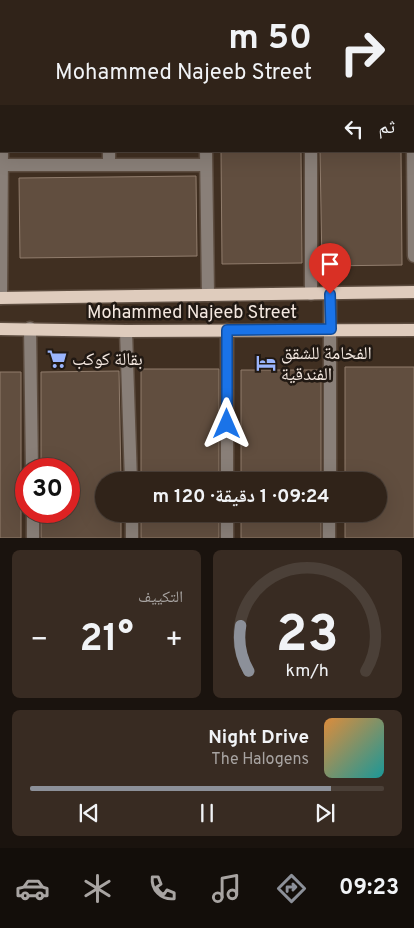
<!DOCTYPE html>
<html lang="ar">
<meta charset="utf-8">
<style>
body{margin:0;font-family:Overpass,"Noto Naskh Arabic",sans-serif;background:#382b22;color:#f1f3f6;direction:rtl;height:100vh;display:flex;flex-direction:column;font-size:19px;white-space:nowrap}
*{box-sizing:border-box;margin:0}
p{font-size:16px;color:#a8a4a2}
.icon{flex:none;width:28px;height:28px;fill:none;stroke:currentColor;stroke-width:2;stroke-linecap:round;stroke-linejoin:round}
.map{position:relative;height:538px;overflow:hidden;direction:ltr}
.sheet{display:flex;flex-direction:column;gap:12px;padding:12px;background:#1a130e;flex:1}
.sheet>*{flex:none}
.top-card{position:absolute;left:0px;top:0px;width:415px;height:152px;box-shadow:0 5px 20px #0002,0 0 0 1px #4b4038;direction:rtl;background:#302319;color:#f1f3f6;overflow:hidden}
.speed{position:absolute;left:15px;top:458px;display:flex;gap:10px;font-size:25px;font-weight:700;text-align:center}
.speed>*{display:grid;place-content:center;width:65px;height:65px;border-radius:50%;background:#302319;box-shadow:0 5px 20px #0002,0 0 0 1px #4b4038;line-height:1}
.speed .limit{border:8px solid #d22;background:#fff;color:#111}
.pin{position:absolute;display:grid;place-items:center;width:42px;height:42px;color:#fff;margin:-51px -21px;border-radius:50% 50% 50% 0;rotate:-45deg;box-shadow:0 0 5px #0007}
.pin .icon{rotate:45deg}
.me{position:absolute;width:55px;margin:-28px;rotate:0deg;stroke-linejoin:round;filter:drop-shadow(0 0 4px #0008)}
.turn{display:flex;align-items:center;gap:18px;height:105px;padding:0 20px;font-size:22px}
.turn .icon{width:65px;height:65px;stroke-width:2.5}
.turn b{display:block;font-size:35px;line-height:42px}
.then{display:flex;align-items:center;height:48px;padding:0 20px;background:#0003;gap:10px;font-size:19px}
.big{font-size:38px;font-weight:700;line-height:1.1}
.sheet .tile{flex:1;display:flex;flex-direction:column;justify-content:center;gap:8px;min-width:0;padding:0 18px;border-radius:8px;background:#382b22}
.sheet .dial{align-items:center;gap:0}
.dial svg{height:130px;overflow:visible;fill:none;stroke:#4b4038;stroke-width:7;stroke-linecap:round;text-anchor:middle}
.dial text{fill:#f1f3f6;stroke:none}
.song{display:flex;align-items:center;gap:15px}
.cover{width:60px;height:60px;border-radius:8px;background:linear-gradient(135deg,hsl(30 70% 55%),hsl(180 70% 35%))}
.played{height:5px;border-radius:2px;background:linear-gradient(90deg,#8c9099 85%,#4b4038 85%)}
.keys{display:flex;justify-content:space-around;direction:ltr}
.heat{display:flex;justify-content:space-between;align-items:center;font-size:28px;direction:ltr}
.sheet .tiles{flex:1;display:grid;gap:12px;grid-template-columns:1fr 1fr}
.tile:last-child{grid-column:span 2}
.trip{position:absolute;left:95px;top:472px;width:292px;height:50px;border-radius:25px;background:#302319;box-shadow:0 5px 20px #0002,0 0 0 1px #4b4038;font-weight:700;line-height:50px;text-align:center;direction:rtl}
.tabs{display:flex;height:80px;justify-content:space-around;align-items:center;background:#130e0a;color:#a8a4a2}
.tabs .icon{width:35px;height:35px}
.tabs .on{color:#8c9099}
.tabs b{font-size:22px;color:#f1f3f6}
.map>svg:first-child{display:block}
</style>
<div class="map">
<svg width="414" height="538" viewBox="0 0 414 538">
<rect width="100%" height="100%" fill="#402f21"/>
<path fill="#614e3f" stroke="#917d6d" d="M221 151H301L302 263 222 264Z
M320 151H401L402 265 322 266Z
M196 176 197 256 20 258 19 178Z
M345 367H414V538H345V514H379V481H345Z
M141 369H219V481H141Z
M241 370H321V481H241Z
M119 371 121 481H104V514H121V538H41V511H69V469H41V372Z
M0 372H21V538H0Z
M141 514H219V538H141Z
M241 514H321V538H241Z"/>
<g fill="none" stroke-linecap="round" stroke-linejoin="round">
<defs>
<path id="minor" d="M3 1V0
M109 1V0
M208 1V0
M311 1V0
M412 1V0
M206 151 208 295
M413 151 414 256
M109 164V151
M0 165H206
M311 294V151
M330 294V481
M1 298 2 151
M30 328 32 469
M126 331 131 481
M227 481V330
M33 511V538
M132 514V538
M227 538V514
M329 538V514"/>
<path id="major" d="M0 298 414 292
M0 329 126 331 414 330"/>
</defs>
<use href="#minor" stroke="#5d4d40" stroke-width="15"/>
<use href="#major" stroke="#5d4d40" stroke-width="15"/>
<use href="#minor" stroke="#897f78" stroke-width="12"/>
<use href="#major" stroke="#dfccbd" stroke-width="12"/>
</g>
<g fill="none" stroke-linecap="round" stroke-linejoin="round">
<defs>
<path id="route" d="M227 424V330L331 329 330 294"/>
</defs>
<use href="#route" stroke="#114b97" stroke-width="12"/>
<use href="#route" stroke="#1a73e8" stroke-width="9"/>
</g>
<defs>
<symbol id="supermarket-bare" viewBox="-9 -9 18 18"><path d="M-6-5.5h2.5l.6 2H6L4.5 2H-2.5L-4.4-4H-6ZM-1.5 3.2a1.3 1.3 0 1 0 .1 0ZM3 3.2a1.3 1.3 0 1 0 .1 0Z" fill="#9bb5fd" stroke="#211913" stroke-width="2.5" paint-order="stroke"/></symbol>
<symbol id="hotel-bare" viewBox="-9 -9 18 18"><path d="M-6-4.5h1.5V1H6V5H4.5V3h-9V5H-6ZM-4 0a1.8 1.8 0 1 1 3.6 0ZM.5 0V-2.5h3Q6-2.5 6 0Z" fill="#9bb5fd" stroke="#211913" stroke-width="2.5" paint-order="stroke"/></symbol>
</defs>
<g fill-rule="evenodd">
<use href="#supermarket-bare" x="43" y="345" width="28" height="28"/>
<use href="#hotel-bare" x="252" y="349" width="28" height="28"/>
</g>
<g text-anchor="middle" stroke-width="5" stroke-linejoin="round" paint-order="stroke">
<g font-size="18" fill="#f4e8e0" stroke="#211913">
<text x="192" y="318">Mohammed Najeeb Street</text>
</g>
<g font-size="18" fill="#f4e8e0" stroke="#211913" text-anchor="start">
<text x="281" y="359">الفخامة للشقق<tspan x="281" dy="21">الفندقية</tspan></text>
<text x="72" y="365">بقالة كوكب</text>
</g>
</g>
</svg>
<div class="speed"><div class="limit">30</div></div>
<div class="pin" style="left:330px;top:294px;background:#d93025"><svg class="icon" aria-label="arrive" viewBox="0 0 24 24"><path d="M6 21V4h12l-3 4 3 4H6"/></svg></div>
<svg class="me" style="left:227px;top:424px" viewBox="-20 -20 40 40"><path d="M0-17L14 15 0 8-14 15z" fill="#1a73e8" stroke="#fff" stroke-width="4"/></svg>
<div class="trip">09:24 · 1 دقيقة · 120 m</div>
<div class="top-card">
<div class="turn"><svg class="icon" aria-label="right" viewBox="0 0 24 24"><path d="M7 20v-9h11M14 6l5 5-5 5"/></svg><div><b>50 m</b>Mohammed Najeeb Street</div></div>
<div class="then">ثم<svg class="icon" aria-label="left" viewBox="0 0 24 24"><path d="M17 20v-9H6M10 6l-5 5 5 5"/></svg></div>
</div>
</div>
<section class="sheet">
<div class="tiles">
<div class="tile dial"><svg viewBox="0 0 100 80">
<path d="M14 69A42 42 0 1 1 86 69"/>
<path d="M14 69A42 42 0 0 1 9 41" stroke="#8c9099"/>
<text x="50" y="56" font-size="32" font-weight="700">23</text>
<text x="50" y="72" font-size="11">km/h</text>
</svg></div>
<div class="tile"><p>التكييف</p>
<div class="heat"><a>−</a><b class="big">21°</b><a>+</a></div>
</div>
<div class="tile">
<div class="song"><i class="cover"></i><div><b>Night Drive</b><p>The Halogens</p></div></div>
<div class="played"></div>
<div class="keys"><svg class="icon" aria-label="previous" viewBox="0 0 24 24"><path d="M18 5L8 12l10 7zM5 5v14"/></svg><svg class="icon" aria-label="pause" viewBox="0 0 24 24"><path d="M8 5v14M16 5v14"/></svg><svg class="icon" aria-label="next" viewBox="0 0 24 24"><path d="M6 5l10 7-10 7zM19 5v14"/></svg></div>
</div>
</div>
</section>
<nav class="tabs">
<b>09:23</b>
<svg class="icon on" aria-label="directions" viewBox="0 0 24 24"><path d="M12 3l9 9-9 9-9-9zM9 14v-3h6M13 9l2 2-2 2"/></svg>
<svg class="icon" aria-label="music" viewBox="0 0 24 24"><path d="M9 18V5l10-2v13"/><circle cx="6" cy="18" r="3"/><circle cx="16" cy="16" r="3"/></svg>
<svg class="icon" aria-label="phone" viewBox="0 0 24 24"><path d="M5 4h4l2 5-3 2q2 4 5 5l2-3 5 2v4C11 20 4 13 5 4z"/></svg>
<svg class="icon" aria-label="climate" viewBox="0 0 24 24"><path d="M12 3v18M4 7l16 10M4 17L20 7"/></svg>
<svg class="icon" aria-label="car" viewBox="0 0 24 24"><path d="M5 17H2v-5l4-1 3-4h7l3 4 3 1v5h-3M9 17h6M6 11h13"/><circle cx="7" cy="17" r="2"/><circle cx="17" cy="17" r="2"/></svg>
</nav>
